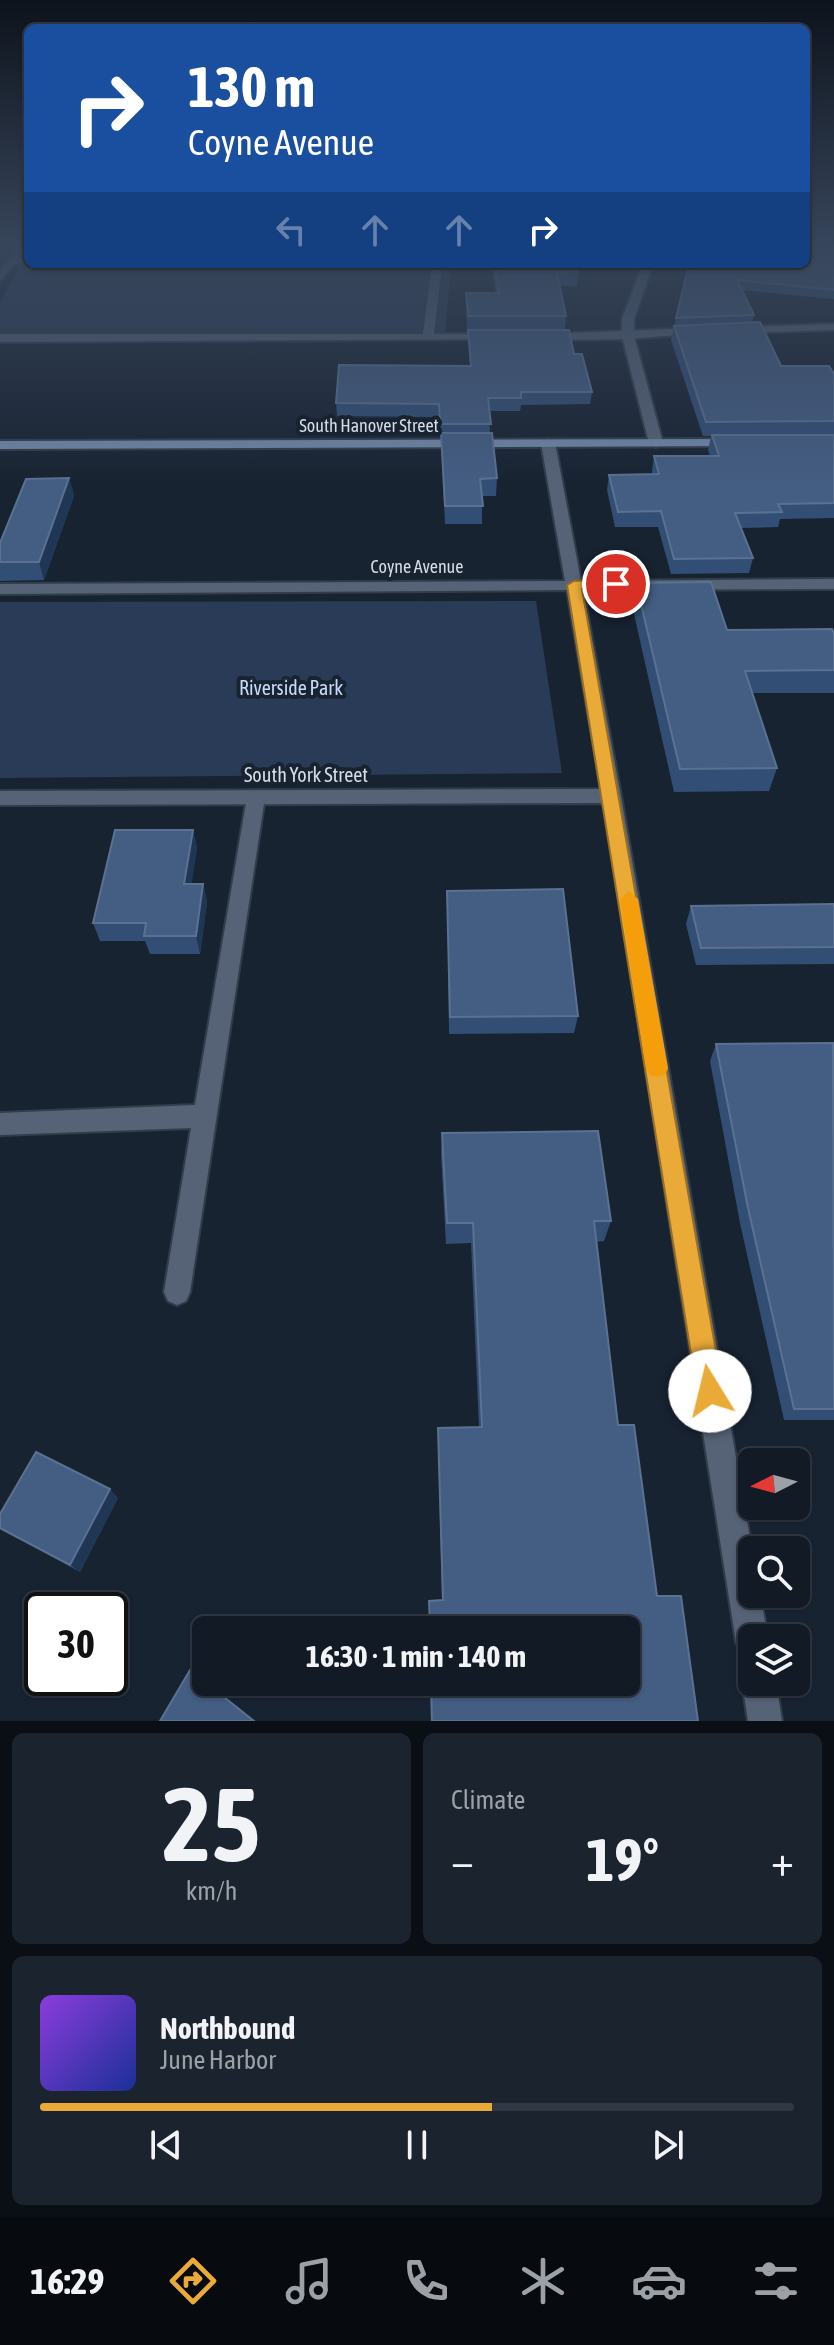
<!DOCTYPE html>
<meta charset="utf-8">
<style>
body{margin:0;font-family:"Asap Condensed",sans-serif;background:#1b232e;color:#f1f3f6;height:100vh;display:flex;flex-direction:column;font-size:30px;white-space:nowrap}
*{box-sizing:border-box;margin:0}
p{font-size:26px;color:#9ca1a7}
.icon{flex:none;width:44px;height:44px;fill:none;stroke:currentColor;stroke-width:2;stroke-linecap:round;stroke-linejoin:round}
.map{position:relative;height:1721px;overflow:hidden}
.sheet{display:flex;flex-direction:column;gap:12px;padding:12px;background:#0a0e15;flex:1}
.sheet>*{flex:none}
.banner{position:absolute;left:24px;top:24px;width:786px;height:244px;border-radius:12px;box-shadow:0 2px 6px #0004,0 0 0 2px #313843;background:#1a4fa0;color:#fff;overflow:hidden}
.needle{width:52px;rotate:264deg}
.buttons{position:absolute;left:738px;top:1448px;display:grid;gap:16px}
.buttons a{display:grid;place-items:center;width:72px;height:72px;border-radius:12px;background:#121a26;box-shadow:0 2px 6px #0004,0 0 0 2px #313843;font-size:40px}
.speed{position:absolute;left:24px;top:1592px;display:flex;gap:16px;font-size:40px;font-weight:700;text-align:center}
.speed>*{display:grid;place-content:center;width:104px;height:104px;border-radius:50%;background:#121a26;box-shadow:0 2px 6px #0004,0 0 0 2px #313843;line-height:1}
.speed .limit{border:4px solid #111;border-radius:12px;background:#fff;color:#111}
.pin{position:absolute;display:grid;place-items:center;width:68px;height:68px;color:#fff;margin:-34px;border:4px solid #fff;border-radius:50%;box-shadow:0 2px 8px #0007}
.me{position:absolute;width:88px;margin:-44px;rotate:351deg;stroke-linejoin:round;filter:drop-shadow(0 0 6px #0008)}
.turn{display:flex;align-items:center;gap:28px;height:168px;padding:0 32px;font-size:36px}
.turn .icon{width:104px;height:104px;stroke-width:2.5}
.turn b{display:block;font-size:56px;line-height:68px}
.lanes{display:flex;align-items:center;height:76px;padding:0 32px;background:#0003;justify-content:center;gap:40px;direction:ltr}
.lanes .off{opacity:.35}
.big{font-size:60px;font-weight:700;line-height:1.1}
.sheet .widget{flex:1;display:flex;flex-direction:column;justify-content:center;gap:12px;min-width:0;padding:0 28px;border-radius:12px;background:#1b232e}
.sheet .dial{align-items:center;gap:0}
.dial b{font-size:104px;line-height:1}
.song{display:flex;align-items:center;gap:24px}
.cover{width:96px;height:96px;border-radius:12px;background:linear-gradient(135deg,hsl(270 70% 55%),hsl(230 70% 35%))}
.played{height:8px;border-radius:4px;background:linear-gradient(90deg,#eaaa38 60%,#313843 60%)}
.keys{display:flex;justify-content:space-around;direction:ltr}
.heat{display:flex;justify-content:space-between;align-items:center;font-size:44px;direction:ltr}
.sheet .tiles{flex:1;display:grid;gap:12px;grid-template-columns:1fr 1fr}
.widget:last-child{grid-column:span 2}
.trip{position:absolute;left:192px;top:1616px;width:448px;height:80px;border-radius:12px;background:#121a26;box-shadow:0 2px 6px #0004,0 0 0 2px #313843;font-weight:700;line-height:80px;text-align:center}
.tab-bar{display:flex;height:128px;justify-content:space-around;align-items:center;background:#070a0f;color:#9ca1a7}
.tab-bar .icon{width:56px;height:56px}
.tab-bar .active{color:#eaaa38}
.tab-bar b{font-size:36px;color:#f1f3f6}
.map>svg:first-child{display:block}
</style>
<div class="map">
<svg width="834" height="1721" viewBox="0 0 834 1721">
<rect width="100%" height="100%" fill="#182332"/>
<path fill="#293b56" d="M0 244H28V264H451L445 336 0 342V303L22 261H0Z
M536 601 562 773 0 778V602Z"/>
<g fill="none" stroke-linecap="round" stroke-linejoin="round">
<defs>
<path id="lane" d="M15 244H25L22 252 25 259H17L12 252Z
M432 264H442L434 334H494L498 335V339L0 342V334H423Z
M834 324V330L738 333 732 330 738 327Z
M698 328 702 329V333L628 339 542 340 536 337 542 334Z
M256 790 265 797 190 1292 186 1301 177 1305 168 1301 164 1292 191 1128 0 1135V1113L195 1105 247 797Z"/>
<path id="street" d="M28 253V260L13 265 0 281C0 261 10 258 28 253Z
M643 264H653L634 319V336L663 443 656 447 649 443 622 336V319Z
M548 439 555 443 581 581 834 579V589L583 590 621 796 752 1550V1594H760L768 1638H752V1658L741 1653 736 1642 604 803 0 805V791L601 789 567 590 0 594V584L565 581 541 443Z
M752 1668V1682H776L782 1721H748L742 1682 747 1670Z"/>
<path id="secondary" d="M734 439 739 440V446L0 449V441Z"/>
</defs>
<use href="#lane" stroke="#323d4b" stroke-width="4"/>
<use href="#street" stroke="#323d4b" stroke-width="4"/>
<use href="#secondary" stroke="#323d4b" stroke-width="4"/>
<use href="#lane" fill="#566377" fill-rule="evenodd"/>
<use href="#street" fill="#566377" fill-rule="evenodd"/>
<use href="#secondary" fill="#7288a7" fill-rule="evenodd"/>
</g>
<path fill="#324e75" d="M834 244V299L742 290 754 315 752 323 781 366 834 374V518L780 519 778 527 741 528 753 558 749 573 671 574 658 527H615L607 490 609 475 652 474V471L654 456H710L708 450 711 436H703L671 340 689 264Z
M491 264H576L578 272 577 286H560L566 316 565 330 574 354 592 392 590 404 521 405 520 411H489L490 433 497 478 496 496H482V524H445L441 437 439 417 337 416 336 403 470 366 468 330H565H467L466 293H496Z
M69 478 74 496 44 580 0 581V543Z
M636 583 727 630 834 634V693H753L777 768 769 791 674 792 632 605Z
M193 830 197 848 191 884H203L207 902 200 954H150L145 941H100L93 923Z
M447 891 578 1016 574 1033 449 1034Z
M834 904V964L696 965 686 924 691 906Z
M716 1044 834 1046V1420H784L740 1223 710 1061Z
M442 1133 611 1221 604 1241 596 1242 618 1425 657 1596 698 1721H431L430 1682H626V1630H429V1601L442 1600 438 1443V1428L479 1427 471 1243 446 1244 441 1155Z
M118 1498 80 1572 0 1529V1514Z"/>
<path fill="#203655" d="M69 478 74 496 44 580 39 562Z
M193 830 197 848 189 902 184 884Z
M203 884 207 902 200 954 196 936Z
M110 1489 118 1498 80 1572 70 1565Z
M190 1670 197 1674 255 1721H254Z"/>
<path fill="#445d82" stroke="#5a7191" stroke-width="2" d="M806 244H834V290L737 280 754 315 676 318 689 264H806Z
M494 264H576L578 272 557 273 566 316H468L466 293H499Z
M760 322 781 366H829L834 374V421L706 422 674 326Z
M468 330H569L574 354H582L592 392H521V398H488L491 424H440L439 404 336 403 339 365 471 366Z
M441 433H492L497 478 480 479 483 506H445Z
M712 435H834V503L778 504 782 512 735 513 753 558 674 559 661 511 618 512 609 475 659 474 654 456H719Z
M69 478 39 562H0V543L26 479Z
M711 582 727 630 832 629 834 634V670L745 671 777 768 680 769 636 583Z
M115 830H193L184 884H203L196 936H144L146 923H93Z
M563 889 578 1016 450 1017 447 891Z
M834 904V947L701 948 691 906Z
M833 1043 834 1409H794L748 1208 716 1044Z
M598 1131 611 1221H594L618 1425H634L657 1596H681L698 1721H432L431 1682H626V1630H430L429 1601 443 1600 438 1428 482 1427 473 1223H447L442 1133Z
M36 1452 110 1489 70 1565 0 1528V1514Z
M190 1670 254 1721H160Z"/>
<linearGradient id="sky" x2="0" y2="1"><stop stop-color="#0d131c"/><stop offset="0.5" stop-color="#37455a"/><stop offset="1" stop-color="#37455a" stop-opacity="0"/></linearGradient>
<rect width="834" height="485" fill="url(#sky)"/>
<path fill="#eaaa38" stroke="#986e24" stroke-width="2" d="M616 579 621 581V587L582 589 723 1391 720 1400 710 1404 701 1400 697 1391 567 585 574 581Z"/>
<path fill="#f59e0b" d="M629 891 638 899 668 1068 665 1075 657 1077 650 1075 646 1068 620 899Z"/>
<g text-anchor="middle" stroke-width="8" stroke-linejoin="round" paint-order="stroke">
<g font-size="18" fill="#d5dce6" stroke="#182332">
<text x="369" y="432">South Hanover Street</text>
<text x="417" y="573">Coyne Avenue</text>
</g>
<g font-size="20" fill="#c7dbf6" stroke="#182332">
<text x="291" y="695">Riverside Park</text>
</g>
<g font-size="20" fill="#d5dce6" stroke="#182332">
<text x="306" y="782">South York Street</text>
</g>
</g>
</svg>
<div class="buttons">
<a><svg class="needle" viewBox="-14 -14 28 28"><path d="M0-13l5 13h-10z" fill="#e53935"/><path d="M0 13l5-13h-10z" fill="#9ca1a7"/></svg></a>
<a><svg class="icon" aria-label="search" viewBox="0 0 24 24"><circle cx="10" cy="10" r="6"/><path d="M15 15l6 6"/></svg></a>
<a><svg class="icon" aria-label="layers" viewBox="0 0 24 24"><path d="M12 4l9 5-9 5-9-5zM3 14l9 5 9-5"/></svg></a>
</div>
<div class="speed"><div class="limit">30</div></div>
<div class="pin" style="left:616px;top:584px;background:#d93025"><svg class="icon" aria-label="arrive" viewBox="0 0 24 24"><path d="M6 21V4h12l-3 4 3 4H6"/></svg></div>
<svg class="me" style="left:710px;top:1391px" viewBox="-20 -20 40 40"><circle r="19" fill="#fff"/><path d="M0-13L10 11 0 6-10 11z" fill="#eaaa38"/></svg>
<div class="trip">16:30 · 1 min · 140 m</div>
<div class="banner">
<div class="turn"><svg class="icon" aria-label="right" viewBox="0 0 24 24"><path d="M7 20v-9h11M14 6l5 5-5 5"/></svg><div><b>130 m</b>Coyne Avenue</div></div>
<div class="lanes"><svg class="icon off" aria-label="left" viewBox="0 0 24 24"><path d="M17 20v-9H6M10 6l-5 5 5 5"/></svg><svg class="icon off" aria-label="ahead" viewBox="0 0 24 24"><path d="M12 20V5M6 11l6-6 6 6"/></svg><svg class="icon off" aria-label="ahead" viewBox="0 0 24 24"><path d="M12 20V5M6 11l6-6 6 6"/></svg><svg class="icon" aria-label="right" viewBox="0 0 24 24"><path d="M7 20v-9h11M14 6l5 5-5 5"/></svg></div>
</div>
</div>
<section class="sheet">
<div class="tiles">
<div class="widget dial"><b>25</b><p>km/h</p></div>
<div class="widget"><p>Climate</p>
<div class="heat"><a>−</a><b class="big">19°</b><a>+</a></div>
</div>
<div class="widget">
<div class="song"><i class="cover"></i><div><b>Northbound</b><p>June Harbor</p></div></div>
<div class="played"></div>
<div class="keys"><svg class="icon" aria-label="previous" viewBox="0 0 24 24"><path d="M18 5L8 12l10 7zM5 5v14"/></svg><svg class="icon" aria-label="pause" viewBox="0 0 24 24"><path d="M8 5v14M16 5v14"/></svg><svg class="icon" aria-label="next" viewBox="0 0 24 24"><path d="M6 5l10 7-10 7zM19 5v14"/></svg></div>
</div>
</div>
</section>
<nav class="tab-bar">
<b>16:29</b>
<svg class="icon active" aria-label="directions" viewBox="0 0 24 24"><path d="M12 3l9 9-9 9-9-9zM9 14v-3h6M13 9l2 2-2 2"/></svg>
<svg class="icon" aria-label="music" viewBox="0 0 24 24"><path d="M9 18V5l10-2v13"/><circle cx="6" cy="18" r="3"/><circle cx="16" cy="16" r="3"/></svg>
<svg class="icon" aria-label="phone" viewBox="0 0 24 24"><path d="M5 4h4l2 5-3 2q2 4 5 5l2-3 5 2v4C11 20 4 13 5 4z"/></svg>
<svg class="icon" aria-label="climate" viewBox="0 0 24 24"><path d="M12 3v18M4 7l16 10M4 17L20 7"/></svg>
<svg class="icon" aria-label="car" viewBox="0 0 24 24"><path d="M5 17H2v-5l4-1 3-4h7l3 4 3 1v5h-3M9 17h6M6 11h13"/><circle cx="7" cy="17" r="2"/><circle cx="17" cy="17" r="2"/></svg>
<svg class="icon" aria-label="filters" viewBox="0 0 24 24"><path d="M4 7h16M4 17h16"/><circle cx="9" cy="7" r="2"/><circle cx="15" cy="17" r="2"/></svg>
</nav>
